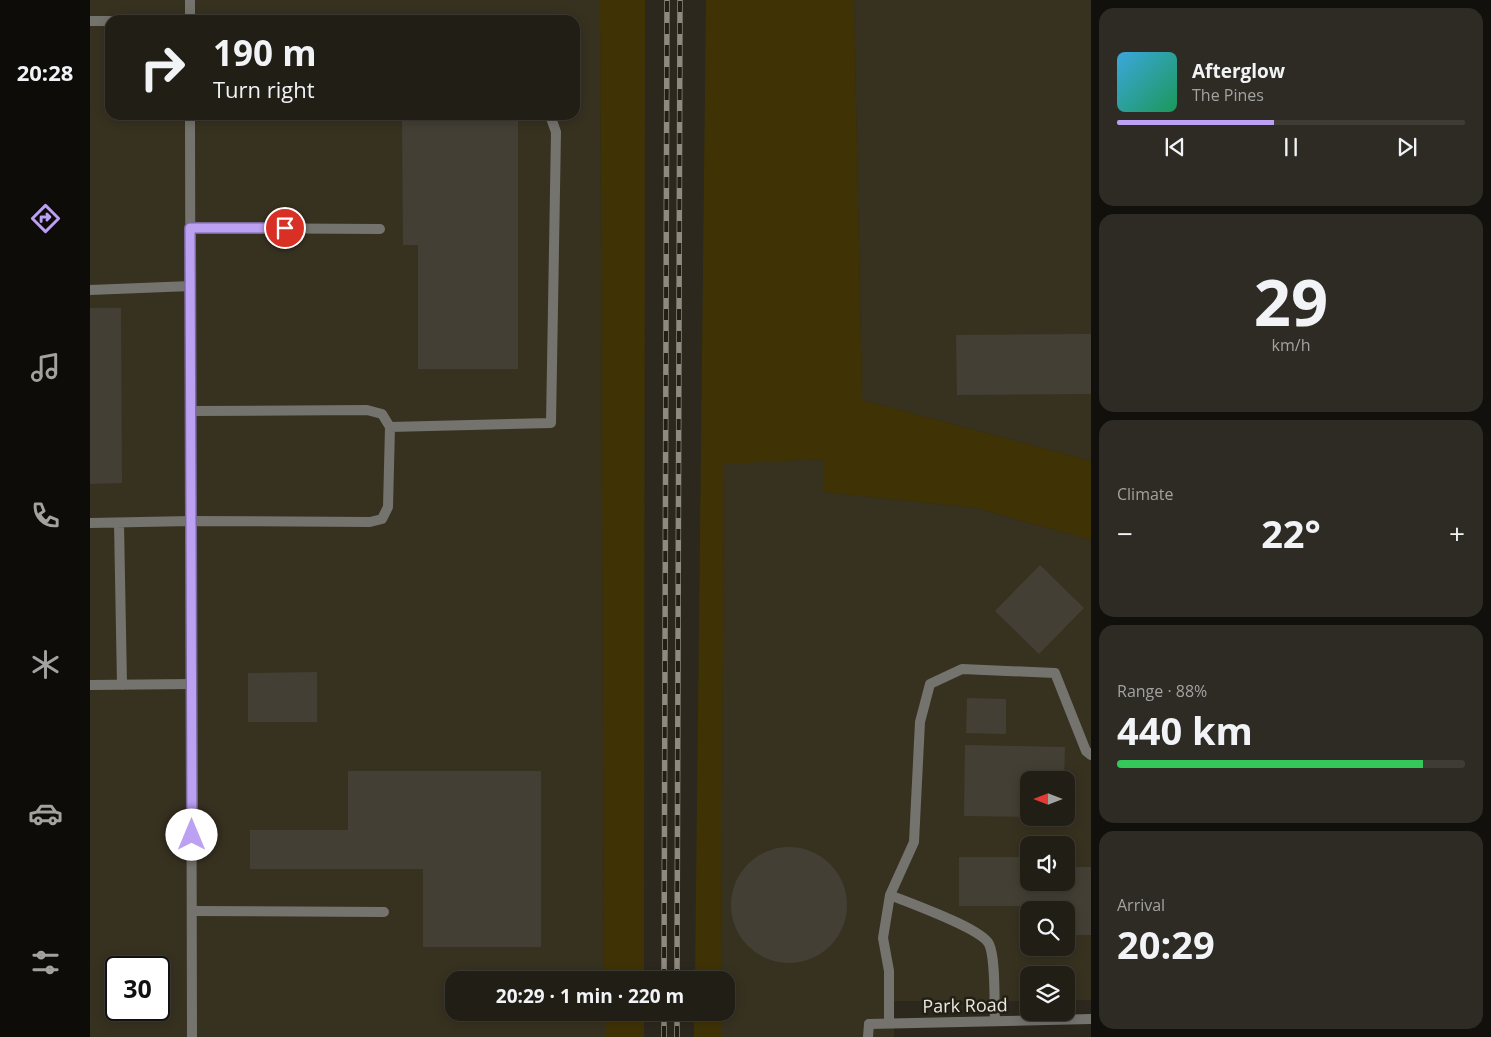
<!DOCTYPE html>
<meta charset="utf-8">
<style>
body{margin:0;font-family:"Open Sans",sans-serif;background:#2d2b23;color:#f1f3f6;height:100vh;display:flex;flex-direction:column;font-size:19px;white-space:nowrap}
*{box-sizing:border-box;margin:0}
p{font-size:16px;color:#a2a2a1}
.icon{flex:none;width:28px;height:28px;fill:none;stroke:currentColor;stroke-width:2;stroke-linecap:round;stroke-linejoin:round}
.map{position:relative;flex:1;overflow:hidden}
.drawer{display:flex;flex-direction:column;gap:8px;padding:8px;background:#12100c;width:400px}
.drawer>*{flex:none}
.top-card{position:absolute;left:15px;top:15px;width:475px;height:105px;border-radius:15px;box-shadow:0 2px 12px #0003,0 0 0 1px #3e3c35;background:#211e16;color:#f1f3f6;overflow:hidden}
.needle{width:32px;rotate:270deg}
.fabs{position:absolute;left:930px;top:771px;display:grid;gap:10px}
.fabs a{display:grid;place-items:center;width:55px;height:55px;border-radius:10px;background:#211e16;box-shadow:0 2px 12px #0003,0 0 0 1px #3e3c35;font-size:25px}
.speed{position:absolute;left:15px;top:956px;display:flex;gap:10px;font-size:25px;font-weight:700;text-align:center}
.speed>*{display:grid;place-content:center;width:65px;height:65px;border-radius:50%;background:#211e16;box-shadow:0 2px 12px #0003,0 0 0 1px #3e3c35;line-height:1}
.speed .limit{border:2px solid #111;border-radius:8px;background:#fff;color:#111}
.pin{position:absolute;display:grid;place-items:center;width:42px;height:42px;color:#fff;margin:-21px;border:2px solid #fff;border-radius:50%;box-shadow:0 1px 5px #0007}
.me{position:absolute;width:55px;margin:-28px;rotate:0deg;stroke-linejoin:round;filter:drop-shadow(0 0 4px #0008)}
.turn{display:flex;align-items:center;gap:18px;height:105px;padding:0 25px;font-size:22px}
.turn .icon{width:65px;height:65px;stroke-width:2.5}
.turn b{display:block;font-size:35px;line-height:42px}
.big{font-size:38px;font-weight:700;line-height:1.1}
.drawer .card{flex:1;display:flex;flex-direction:column;justify-content:center;gap:8px;min-width:0;padding:0 18px;border-radius:15px;background:#2d2b23}
.drawer .dial{align-items:center;gap:0}
.dial b{font-size:65px;line-height:1}
.song{display:flex;align-items:center;gap:15px}
.cover{width:60px;height:60px;border-radius:8px;background:linear-gradient(135deg,hsl(200 70% 55%),hsl(150 70% 35%))}
.played{height:5px;border-radius:2px;background:linear-gradient(90deg,#bca0f2 45%,#3e3c35 45%)}
.keys{display:flex;justify-content:space-around;direction:ltr}
.heat{display:flex;justify-content:space-between;align-items:center;font-size:28px;direction:ltr}
.charge{height:8px;border-radius:4px;background:linear-gradient(90deg,#34c759 88%,#3e3c35 0)}
.trip{position:absolute;left:355px;top:971px;width:290px;height:50px;border-radius:15px;background:#211e16;box-shadow:0 2px 12px #0003,0 0 0 1px #3e3c35;font-weight:700;line-height:50px;text-align:center}
main{display:flex;flex:1;min-height:0}
.dock{display:flex;flex-direction:column;width:90px;justify-content:space-around;align-items:center;background:#0d0c09;color:#a2a2a1}
.dock .icon{width:35px;height:35px}
.dock .selected{color:#bca0f2}
.dock b{font-size:22px;color:#f1f3f6}
.map>svg:first-child{display:block}
</style>
<main>
<nav class="dock">
<b>20:28</b>
<svg class="icon selected" aria-label="directions" viewBox="0 0 24 24"><path d="M12 3l9 9-9 9-9-9zM9 14v-3h6M13 9l2 2-2 2"/></svg>
<svg class="icon" aria-label="music" viewBox="0 0 24 24"><path d="M9 18V5l10-2v13"/><circle cx="6" cy="18" r="3"/><circle cx="16" cy="16" r="3"/></svg>
<svg class="icon" aria-label="phone" viewBox="0 0 24 24"><path d="M5 4h4l2 5-3 2q2 4 5 5l2-3 5 2v4C11 20 4 13 5 4z"/></svg>
<svg class="icon" aria-label="climate" viewBox="0 0 24 24"><path d="M12 3v18M4 7l16 10M4 17L20 7"/></svg>
<svg class="icon" aria-label="car" viewBox="0 0 24 24"><path d="M5 17H2v-5l4-1 3-4h7l3 4 3 1v5h-3M9 17h6M6 11h13"/><circle cx="7" cy="17" r="2"/><circle cx="17" cy="17" r="2"/></svg>
<svg class="icon" aria-label="filters" viewBox="0 0 24 24"><path d="M4 7h16M4 17h16"/><circle cx="9" cy="7" r="2"/><circle cx="15" cy="17" r="2"/></svg>
</nav>
<div class="map">
<svg width="1001" height="1037" viewBox="0 0 1001 1037">
<rect width="100%" height="100%" fill="#2c281e"/>
<path fill="#373120" fill-rule="evenodd" d="M0 0H510L514 980H364V1012L515 1013V1037H0ZM20 20H485V115H20ZM26 968H69V1010H26Z
M764 0H1001V461L772 400Z
M733 459 734 492 886 508 1001 540V1000H976V975H939V1001H804V1037H631V1013L636 1012V980H631L634 463ZM939 780H976V818H939ZM939 845H976V882H939ZM939 910H976V948H939Z"/>
<path fill="#3f3306" d="M510 0H555L554 980H514Z
M616 0H764L772 400 1001 461V540L886 508 733 492V459L634 464 631 980H605Z
M515 1013H554V1037H515Z
M604 1013H631V1037H604Z"/>
<path fill="#433f34" d="M312 120H428V369H328V245H313Z
M0 308H31L32 483 0 484Z
M1001 334V394L867 395 866 335Z
M950 565 994 608 949 654 905 611Z
M227 672V722H158V673Z
M877 698 916 699V734L876 733Z
M875 745 975 747 974 780H939V817L874 816Z
M258 771H451V947H333V869H160V830H258Z
M641 905a58 58 0 1 1 116 0a58 58 0 1 1-116 0Z
M869 857H939V882H976V867H1001V935H976V910H945V906H869Z"/>
<g fill="none" stroke-linecap="round" stroke-linejoin="round">
<path stroke="#75736e" stroke-width="10" d="M0 21H20
M100 228 290 229
M0 290 101 286
M300 427 461 423 466 132 460 115
M0 523 101 521 280 522 292 519 298 507 300 427 292 414 277 410 101 411
M29 523 32 685
M0 685 101 684
M800 895C819 903 891 928 899 944 906 958 904 1004 905 1021
M102 911 294 912
M799 1023V971L793 938 800 895 824 842 830 722 840 684 872 669 965 673 996 751 1001 755
M778 1037 779 1024"/>
<path stroke="#75736e" stroke-width="10" d="M100 0V20
M100 115 102 1037
M779 1024 1001 1019"/>
<defs>
<path id="rail" d="M574 980 577 0
M587 980 590 0
M574 1037V1012
M587 1037V1012"/>
</defs>
<use href="#rail" stroke="#8d8a82" stroke-width="5.5"/>
<use href="#rail" stroke="#221f14" stroke-width="4" stroke-dasharray="11" stroke-linecap="butt"/>
</g>
<g fill="none" stroke-linecap="round" stroke-linejoin="round">
<defs>
<path id="route" d="M102 835 100 228H195"/>
</defs>
<use href="#route" stroke="#7a689d" stroke-width="12"/>
<use href="#route" stroke="#bca0f2" stroke-width="9"/>
</g>
<g text-anchor="middle" stroke-width="5" stroke-linejoin="round" paint-order="stroke">
<g font-size="18" fill="#eae8e1" stroke="#221f14">
<text transform="translate(875 1006) rotate(-1)" y="6">Park Road</text>
</g>
</g>
</svg>
<div class="fabs">
<a><svg class="needle" viewBox="-14 -14 28 28"><path d="M0-13l5 13h-10z" fill="#e53935"/><path d="M0 13l5-13h-10z" fill="#a2a2a1"/></svg></a>
<a><svg class="icon" aria-label="sound" viewBox="0 0 24 24"><path d="M4 9h4l5-4v14l-5-4H4zM17 9q2 3 0 6"/></svg></a>
<a><svg class="icon" aria-label="search" viewBox="0 0 24 24"><circle cx="10" cy="10" r="6"/><path d="M15 15l6 6"/></svg></a>
<a><svg class="icon" aria-label="layers" viewBox="0 0 24 24"><path d="M12 4l9 5-9 5-9-5zM3 14l9 5 9-5"/></svg></a>
</div>
<div class="speed"><div class="limit">30</div></div>
<div class="pin" style="left:195px;top:228px;background:#d93025"><svg class="icon" aria-label="arrive" viewBox="0 0 24 24"><path d="M6 21V4h12l-3 4 3 4H6"/></svg></div>
<svg class="me" style="left:102px;top:835px" viewBox="-20 -20 40 40"><circle r="19" fill="#fff"/><path d="M0-13L10 11 0 6-10 11z" fill="#bca0f2"/></svg>
<div class="trip">20:29 · 1 min · 220 m</div>
<div class="top-card">
<div class="turn"><svg class="icon" aria-label="right" viewBox="0 0 24 24"><path d="M7 20v-9h11M14 6l5 5-5 5"/></svg><div><b>190 m</b>Turn right</div></div>
</div>
</div>
<section class="drawer">
<div class="card">
<div class="song"><i class="cover"></i><div><b>Afterglow</b><p>The Pines</p></div></div>
<div class="played"></div>
<div class="keys"><svg class="icon" aria-label="previous" viewBox="0 0 24 24"><path d="M18 5L8 12l10 7zM5 5v14"/></svg><svg class="icon" aria-label="pause" viewBox="0 0 24 24"><path d="M8 5v14M16 5v14"/></svg><svg class="icon" aria-label="next" viewBox="0 0 24 24"><path d="M6 5l10 7-10 7zM19 5v14"/></svg></div>
</div>
<div class="card dial"><b>29</b><p>km/h</p></div>
<div class="card"><p>Climate</p>
<div class="heat"><a>−</a><b class="big">22°</b><a>+</a></div>
</div>
<div class="card"><p>Range · 88%</p><b class="big">440 km</b><div class="charge"></div></div>
<div class="card"><p>Arrival</p><b class="big">20:29</b></div>
</section>
</main>
